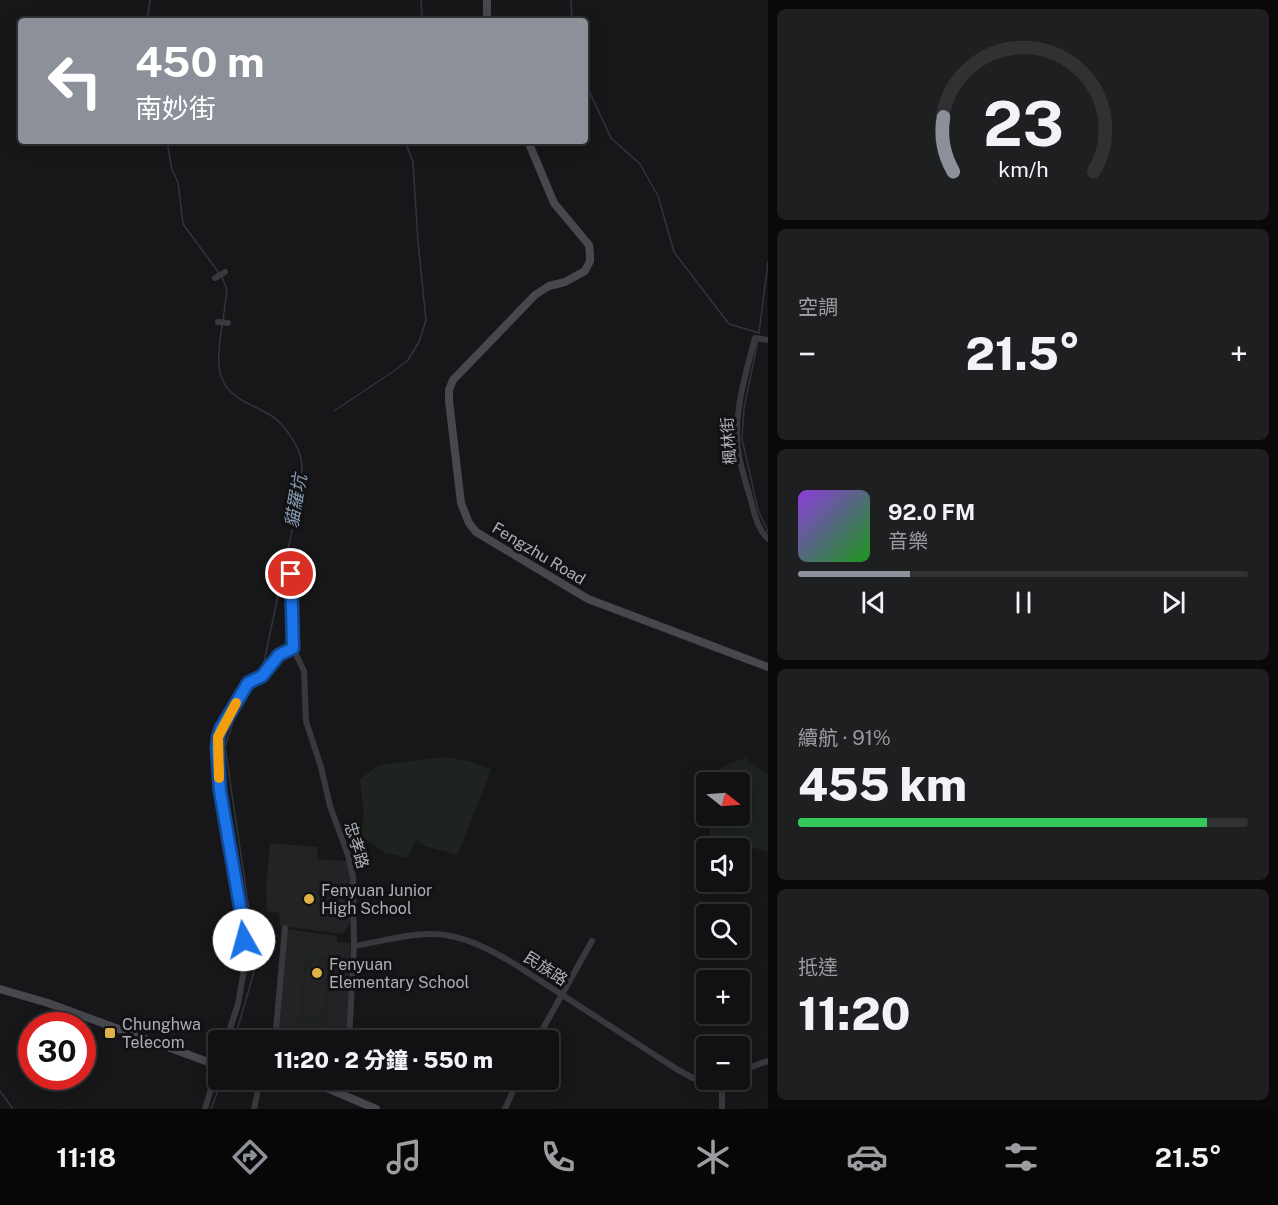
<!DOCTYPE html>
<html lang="zh-TW">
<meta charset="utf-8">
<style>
body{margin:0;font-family:"Public Sans","Noto Sans TC",sans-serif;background:#1e1f21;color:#f1f3f6;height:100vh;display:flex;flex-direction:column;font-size:22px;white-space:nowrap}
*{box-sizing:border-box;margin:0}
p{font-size:20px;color:#9c9da0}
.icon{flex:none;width:33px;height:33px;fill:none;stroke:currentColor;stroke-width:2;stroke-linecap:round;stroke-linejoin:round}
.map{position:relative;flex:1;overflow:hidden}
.panel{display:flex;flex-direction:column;gap:9px;padding:9px;background:#09090a;width:510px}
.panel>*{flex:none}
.top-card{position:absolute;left:18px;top:18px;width:570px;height:126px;border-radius:6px;box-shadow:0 3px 15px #0003,0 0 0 2px #303133;background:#8c9099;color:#fff;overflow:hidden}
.needle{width:39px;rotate:107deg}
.buttons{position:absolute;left:696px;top:772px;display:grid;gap:12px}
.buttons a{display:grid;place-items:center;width:54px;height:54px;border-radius:6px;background:#111113;box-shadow:0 3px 15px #0003,0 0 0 2px #303133;font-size:30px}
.speed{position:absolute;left:18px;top:1012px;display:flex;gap:12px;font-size:30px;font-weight:700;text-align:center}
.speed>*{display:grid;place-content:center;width:78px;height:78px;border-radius:50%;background:#111113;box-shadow:0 3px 15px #0003,0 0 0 2px #303133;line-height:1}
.speed .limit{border:9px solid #d22;background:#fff;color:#111}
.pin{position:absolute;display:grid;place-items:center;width:51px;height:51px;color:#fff;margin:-26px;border:3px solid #fff;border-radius:50%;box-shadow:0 2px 6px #0007}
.me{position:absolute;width:66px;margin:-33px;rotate:353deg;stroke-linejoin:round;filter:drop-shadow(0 0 4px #0008)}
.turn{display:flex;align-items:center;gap:21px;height:126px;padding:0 18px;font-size:27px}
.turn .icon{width:78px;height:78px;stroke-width:2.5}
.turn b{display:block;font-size:42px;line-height:51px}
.big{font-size:45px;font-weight:800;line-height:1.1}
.panel .widget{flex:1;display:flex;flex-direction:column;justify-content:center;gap:9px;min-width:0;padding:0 21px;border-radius:9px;background:#1e1f21}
.panel .dial{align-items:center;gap:0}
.dial svg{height:156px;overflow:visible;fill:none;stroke:#303133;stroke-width:7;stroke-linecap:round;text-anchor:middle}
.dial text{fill:#f1f3f6;stroke:none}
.song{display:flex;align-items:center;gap:18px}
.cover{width:72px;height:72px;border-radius:9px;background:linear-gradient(135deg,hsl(270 70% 55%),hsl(120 70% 35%))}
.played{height:6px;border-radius:3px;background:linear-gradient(90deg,#8c9099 25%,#303133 25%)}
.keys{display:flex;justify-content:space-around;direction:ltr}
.heat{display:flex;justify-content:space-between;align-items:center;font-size:33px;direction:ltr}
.charge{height:9px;border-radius:4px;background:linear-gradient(90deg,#34c759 91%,#303133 0)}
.trip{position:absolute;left:208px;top:1030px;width:351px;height:60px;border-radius:6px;background:#111113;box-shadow:0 3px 15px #0003,0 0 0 2px #303133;font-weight:800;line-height:60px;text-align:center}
.tab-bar{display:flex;height:96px;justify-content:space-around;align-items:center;background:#070708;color:#9c9da0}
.tab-bar .icon{width:42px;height:42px}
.tab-bar .active{color:#8c9099}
.tab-bar b{font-size:27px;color:#f1f3f6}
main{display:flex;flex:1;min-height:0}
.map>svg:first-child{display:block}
</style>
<main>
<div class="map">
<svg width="768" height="1109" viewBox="0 0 768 1109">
<rect width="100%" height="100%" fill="#171719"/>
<path fill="#232326" d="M270 843 318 847 317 859 347 861 351 878V921L343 934 280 926 279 913 267 911 266 886Z
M287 929 337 936V942L350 943 348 1022 345 1041 278 1034Z"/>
<path fill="#1e231f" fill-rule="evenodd" d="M445 757 469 761 491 769 458 855 425 846 416 839 407 858 384 852 359 834 364 817 360 779 379 765Z
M745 758 768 775V852L751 847 743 857H740V849H710V830L705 815 706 805V816H740V783H734L736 775 719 770 728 764Z
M304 954H307V958L317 954 327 960 328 957 333 958 327 1025H323L322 1020 314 1024 304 1018 303 1022 299 1021ZM314 960 322 962 327 970 323 1011 317 1019 309 1018 304 1012 307 969Z"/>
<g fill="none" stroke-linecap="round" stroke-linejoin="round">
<path stroke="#2f353c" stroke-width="1.5" d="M571 0 572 21
M147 21 150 0
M419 21 422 17 421 0
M585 82 611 138 640 164 658 196 674 252 729 324 759 333
M167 141 172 170 178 182 183 224 219 273
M222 277 227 290 223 321
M222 326C220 342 215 365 223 381 231 399 254 405 270 415 282 421 299 446 301 459 306 483 289 540 284 567
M759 333 768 262
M758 341 744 408 742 439 758 510 768 532
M334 411 391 373 408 360 419 342 426 320 418 242 413 162 405 141
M256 677 264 662 283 572
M234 1041 254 972 253 936 225 747 234 719 253 684
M0 1091 13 1109
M211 1109 222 1080"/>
<path stroke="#39393d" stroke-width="6" d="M215 278 225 272
M218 322 228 323
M768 340 755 338C745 376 732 417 739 457 742 470 746 484 750 497 754 512 757 528 768 539
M279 568 291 574 293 648 304 671 306 721 321 767 330 806 348 855 353 877 354 946 349 1041
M354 946C379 942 409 933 434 934 463 935 489 949 513 963L678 1070 693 1078H706
M226 1041 238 1004 244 970V952L242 918 220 791 218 737 221 728 247 683 262 677 279 655 293 648
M275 1041 285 928
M536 1041 592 941
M740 1071 768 1061
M722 1080V1109
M337 1092 340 1080
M205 1109 219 1061
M254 1109 260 1080
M505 1109 518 1080"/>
<path stroke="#47484d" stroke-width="8" d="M487 0V21
M528 141 554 203 589 245 590 254V261L585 271 565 282 549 286 535 295 453 380 449 390V401L461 503 469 523 476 532 588 599 768 667
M0 989 48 1003 219 1066
M308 1080 376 1109"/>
</g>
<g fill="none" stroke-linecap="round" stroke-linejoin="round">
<defs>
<path id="route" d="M244 940 242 918 220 791 217 748 218 737 221 728 248 683 262 676 279 655 293 648 291 574"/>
</defs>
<use href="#route" stroke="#114b97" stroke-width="15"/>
<use href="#route" stroke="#1a73e8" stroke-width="10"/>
<path stroke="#f59e0b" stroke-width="10" d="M219 778 218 737 236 703"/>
</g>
<g fill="#dfb149" stroke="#121214" stroke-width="2">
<circle cx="309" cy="899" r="6"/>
<circle cx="317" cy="973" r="6"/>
<rect x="104" y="1027" width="12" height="12" rx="3"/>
</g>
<g text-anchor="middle" stroke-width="6" stroke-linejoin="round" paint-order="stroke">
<g font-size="16" fill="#abaeb7" stroke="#121214">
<text transform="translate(728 441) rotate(-94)" y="6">楓林街</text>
<text transform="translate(539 553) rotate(31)" y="6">Fengzhu Road</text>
<text transform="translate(357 845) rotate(73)" y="6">忠孝路</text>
<text transform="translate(546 968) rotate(33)" y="6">民族路</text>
</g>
<g font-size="16" fill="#abaeb7" stroke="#121214" text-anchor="start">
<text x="321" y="896">Fenyuan Junior<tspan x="321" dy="18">High School</tspan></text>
<text x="329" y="970">Fenyuan<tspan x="329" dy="18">Elementary School</tspan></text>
<text x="122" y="1030">Chunghwa<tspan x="122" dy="18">Telecom</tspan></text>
</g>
<g font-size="18" font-style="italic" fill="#859aaf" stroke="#121214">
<text transform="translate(296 501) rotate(-80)" y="6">貓羅坑</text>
</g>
</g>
</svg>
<div class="buttons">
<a><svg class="needle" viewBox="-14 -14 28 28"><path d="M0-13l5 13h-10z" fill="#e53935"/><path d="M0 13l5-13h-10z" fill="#9c9da0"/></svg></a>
<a><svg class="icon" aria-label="sound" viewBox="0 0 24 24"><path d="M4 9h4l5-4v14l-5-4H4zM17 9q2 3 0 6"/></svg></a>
<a><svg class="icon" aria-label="search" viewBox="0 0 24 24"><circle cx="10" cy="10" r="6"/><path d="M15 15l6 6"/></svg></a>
<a>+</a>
<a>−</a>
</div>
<div class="speed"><div class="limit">30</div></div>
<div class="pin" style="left:291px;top:574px;background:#d93025"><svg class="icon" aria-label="arrive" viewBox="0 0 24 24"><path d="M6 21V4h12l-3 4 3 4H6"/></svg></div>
<svg class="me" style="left:244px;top:940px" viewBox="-20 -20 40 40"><circle r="19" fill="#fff"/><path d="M0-13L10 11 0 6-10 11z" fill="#1a73e8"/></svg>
<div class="trip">11:20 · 2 分鐘 · 550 m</div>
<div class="top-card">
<div class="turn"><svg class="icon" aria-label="left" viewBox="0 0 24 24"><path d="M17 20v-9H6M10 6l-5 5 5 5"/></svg><div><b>450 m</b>南妙街</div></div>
</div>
</div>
<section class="panel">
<div class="widget dial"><svg viewBox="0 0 100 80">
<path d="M14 69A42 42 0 1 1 86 69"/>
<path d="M14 69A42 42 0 0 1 9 41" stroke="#8c9099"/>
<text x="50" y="56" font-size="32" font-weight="700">23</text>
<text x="50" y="72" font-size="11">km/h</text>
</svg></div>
<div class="widget"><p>空調</p>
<div class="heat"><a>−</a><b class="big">21.5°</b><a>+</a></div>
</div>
<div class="widget">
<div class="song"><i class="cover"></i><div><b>92.0 FM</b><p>音樂</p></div></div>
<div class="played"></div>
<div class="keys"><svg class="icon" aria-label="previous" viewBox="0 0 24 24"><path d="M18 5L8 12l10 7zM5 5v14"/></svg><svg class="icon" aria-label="pause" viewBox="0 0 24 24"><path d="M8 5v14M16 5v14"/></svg><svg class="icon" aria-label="next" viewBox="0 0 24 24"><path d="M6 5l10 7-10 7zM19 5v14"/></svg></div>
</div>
<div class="widget"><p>續航 · 91%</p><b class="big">455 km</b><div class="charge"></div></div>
<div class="widget"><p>抵達</p><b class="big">11:20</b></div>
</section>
</main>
<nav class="tab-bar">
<b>11:18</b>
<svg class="icon active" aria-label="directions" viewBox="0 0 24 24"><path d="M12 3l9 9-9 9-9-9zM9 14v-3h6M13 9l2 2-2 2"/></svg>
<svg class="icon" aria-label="music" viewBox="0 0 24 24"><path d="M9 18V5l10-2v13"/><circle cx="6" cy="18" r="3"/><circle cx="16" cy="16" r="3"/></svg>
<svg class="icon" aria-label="phone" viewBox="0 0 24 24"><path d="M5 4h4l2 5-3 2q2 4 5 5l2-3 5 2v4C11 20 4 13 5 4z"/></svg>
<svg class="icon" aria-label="climate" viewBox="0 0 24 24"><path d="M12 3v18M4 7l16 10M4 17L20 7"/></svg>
<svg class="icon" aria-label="car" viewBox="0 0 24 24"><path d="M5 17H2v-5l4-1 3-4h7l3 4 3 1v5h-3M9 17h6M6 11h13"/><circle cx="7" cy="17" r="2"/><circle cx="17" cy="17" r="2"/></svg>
<svg class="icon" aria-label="filters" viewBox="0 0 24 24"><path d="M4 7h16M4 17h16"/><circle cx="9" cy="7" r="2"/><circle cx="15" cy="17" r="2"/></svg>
<b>21.5°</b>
</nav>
